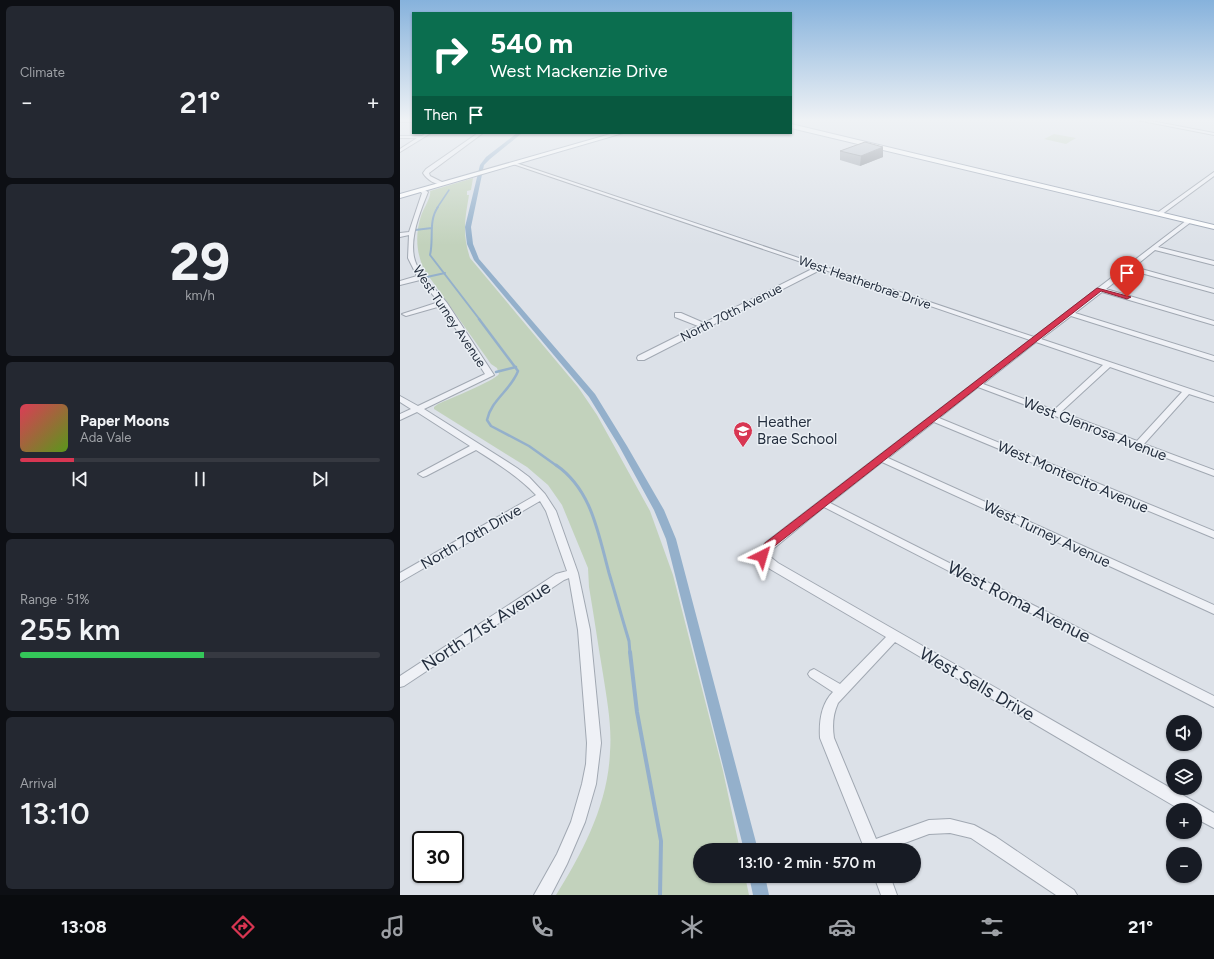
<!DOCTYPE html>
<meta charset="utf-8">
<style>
body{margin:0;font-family:Figtree,sans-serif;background:#242831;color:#f1f3f6;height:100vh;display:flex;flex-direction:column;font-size:15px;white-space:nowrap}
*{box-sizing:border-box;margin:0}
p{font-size:13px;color:#9ea1a6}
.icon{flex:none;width:22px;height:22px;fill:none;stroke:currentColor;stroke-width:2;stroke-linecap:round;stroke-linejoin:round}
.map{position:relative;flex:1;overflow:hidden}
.panel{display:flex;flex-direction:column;gap:6px;padding:6px;background:#0d0f14;width:400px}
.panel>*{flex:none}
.top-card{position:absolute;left:12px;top:12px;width:380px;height:122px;border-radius:0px;box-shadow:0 1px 3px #0004;background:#0b6e4f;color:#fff;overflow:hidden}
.buttons{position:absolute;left:766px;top:715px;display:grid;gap:8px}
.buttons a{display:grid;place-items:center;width:36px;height:36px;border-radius:50%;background:#171b24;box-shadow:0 1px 3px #0004;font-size:20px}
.speed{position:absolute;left:12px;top:831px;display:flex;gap:8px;font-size:20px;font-weight:700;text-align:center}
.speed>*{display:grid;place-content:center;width:52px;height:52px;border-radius:50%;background:#171b24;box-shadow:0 1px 3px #0004;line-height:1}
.speed .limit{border:2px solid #111;border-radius:6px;background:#fff;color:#111}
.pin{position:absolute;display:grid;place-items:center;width:34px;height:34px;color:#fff;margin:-41px -17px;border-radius:50% 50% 50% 0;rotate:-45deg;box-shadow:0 0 4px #0007}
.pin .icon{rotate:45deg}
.me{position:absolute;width:44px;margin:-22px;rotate:40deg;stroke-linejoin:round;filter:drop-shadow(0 0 3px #0008)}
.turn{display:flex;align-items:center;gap:14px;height:84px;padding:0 12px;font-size:18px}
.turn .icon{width:52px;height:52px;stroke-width:2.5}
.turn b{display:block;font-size:28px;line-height:34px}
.then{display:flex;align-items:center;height:38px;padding:0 12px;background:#0003;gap:8px;font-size:15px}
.big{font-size:30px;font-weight:600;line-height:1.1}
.panel .card{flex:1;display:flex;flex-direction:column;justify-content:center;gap:6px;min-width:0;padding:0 14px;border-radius:6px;background:#242831}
.panel .dial{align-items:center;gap:0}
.dial b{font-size:52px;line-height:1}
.song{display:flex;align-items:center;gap:12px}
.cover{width:48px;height:48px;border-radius:6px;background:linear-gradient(135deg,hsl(350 70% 55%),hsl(90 70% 35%))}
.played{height:4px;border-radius:2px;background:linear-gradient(90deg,#d83652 15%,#363941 15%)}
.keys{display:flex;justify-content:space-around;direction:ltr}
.heat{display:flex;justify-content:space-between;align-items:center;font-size:22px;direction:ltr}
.charge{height:6px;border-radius:3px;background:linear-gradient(90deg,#34c759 51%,#363941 0)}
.trip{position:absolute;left:293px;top:843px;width:228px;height:40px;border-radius:20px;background:#171b24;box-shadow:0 1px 3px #0004;font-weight:600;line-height:40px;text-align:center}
.dock{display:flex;height:64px;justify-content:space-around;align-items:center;background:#090b0e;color:#9ea1a6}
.dock .icon{width:28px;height:28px}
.dock .on{color:#d83652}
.dock b{font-size:18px;color:#f1f3f6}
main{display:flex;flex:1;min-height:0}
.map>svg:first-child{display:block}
</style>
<main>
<section class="panel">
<div class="card"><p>Climate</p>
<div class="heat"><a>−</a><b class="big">21°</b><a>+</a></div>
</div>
<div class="card dial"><b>29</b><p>km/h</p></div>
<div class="card">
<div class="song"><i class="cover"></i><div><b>Paper Moons</b><p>Ada Vale</p></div></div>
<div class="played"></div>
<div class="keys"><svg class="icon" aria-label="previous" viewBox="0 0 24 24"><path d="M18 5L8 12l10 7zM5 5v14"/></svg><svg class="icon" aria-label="pause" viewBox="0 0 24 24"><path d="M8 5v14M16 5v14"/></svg><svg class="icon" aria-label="next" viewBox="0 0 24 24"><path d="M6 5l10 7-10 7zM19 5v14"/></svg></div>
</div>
<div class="card"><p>Range · 51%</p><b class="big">255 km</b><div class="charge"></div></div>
<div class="card"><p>Arrival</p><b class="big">13:10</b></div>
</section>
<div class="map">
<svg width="814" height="895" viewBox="0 0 814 895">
<rect width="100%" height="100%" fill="#dce1e8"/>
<path fill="#c2d2bc" d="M654 134 676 138 666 144 644 139Z
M73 178 71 190 67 191V195H69C65 219 62 234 70 258L178 387 197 415 250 511 273 575 323 771 340 850H300V876H345L349 895H156C183 852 208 804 210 752 212 726 207 700 203 674 198 645 194 616 189 587L188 568 162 505 148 485 127 467 34 409V407L38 404C49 399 94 381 99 374L97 368 91 364 25 271C16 254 15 234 21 216 23 209 32 196 30 191Z"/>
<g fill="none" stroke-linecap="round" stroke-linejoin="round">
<path stroke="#94b0cb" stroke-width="1.5" d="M37 208 49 190"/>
<path stroke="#94b0cb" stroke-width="2" d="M38 207C28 221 34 239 30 255L80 320
M15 230 32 228
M27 277 45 273"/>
<path stroke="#94b0cb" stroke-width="2.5" d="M79 319 118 371C111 390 91 400 87 420L91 426 129 446 157 466
M96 372 116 367"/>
<path stroke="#94b0cb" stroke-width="3" d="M156 465C192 490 198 533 209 573 216 596 222 618 229 641L230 653"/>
<path stroke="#94b0cb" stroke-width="4" d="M230 652 237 712 261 841 260 895"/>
<path fill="#94b0cb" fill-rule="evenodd" d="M117 133H122L90 159 84 165 71 227 73 244 79 259 195 394 227 446 264 510 276 539 358 850H344L266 539 254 510 219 446 189 397 74 260 67 244 65 227 80 165 86 157Z
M349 876H365L369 895H353Z"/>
<defs>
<path id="minor" d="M0 120H13V122H0Z
M737 120H746L814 133V135Z
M26 133H31L0 152V149L17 138H0V136H22Z
M78 133H83L29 173 30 176 44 183V185C36 185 27 180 23 173L26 169Z
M113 162 634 337 787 220H791V222L758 247 814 261V265L755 250 734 267 814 289V293L730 270 706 289 814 321V325L702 292 675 313 814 356V361L671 316 641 339 814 397V402L789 394 744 444 814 470V476L578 387 539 418 814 531V538L534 422 488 458 814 605V614L482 462 430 503 814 696V707L424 507 373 549 368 555 378 563 814 813V828L795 818V810H781L495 642 438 703C433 714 432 725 434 738L476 839 529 820 550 819 574 825 596 837 674 890 677 895H656L571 838 550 833 529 834 486 850H465L420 738C419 722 421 704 433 692L410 677 408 674 410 671 414 669 440 684 486 637 370 569 357 556 365 543 630 340 422 269 244 360H238L237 358 238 356 298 326 275 317V313H281L304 323 416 267 113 164ZM636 342 703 365 654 410 583 384ZM710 367 782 392 737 441 661 412Z
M814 172V176L761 215H757V213Z
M19 189H23L28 192C20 212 10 236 14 257 18 276 36 288 47 303 63 327 78 351 94 375L24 409 117 468 129 477 145 494 156 511 178 573 190 630 201 743 196 784 185 822 167 864 151 895H134L157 854 171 822 182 784 186 764 187 743 178 630 169 578 164 580 4 686 0 687V676L156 574 167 571 146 511 140 501 0 582V573L136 495C118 476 98 464 76 450L26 476 23 477 18 474 70 446 17 412 0 420V414L11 409 0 402V396L18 406 85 374 41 306 6 316 2 314 39 302 20 280 0 285V281L17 276 8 258 9 235 0 237V233L9 232 22 193 19 191Z
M474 876H490L497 895H481Z"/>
<path id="major" d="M391 124 814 225V229L391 128Z
M214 133H223L0 198V194Z"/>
</defs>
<use href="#minor" stroke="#a1a8b2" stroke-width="2"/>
<use href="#major" stroke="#9ba5b4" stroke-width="2"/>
<use href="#minor" fill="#eff1f6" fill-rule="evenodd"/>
<use href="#major" fill="#fff" fill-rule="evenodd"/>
</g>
<path fill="#9aa0a9" d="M440 151 483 157 460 166 440 160Z"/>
<path fill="#7d828a" d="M483 147V157L460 166 461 156Z"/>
<path fill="#b3bac5" stroke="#7d828a" d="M465 142 483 147 461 156 440 151Z"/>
<linearGradient id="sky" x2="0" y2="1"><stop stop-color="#86b2dc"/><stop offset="0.49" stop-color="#eff2f5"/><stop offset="1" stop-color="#eff2f5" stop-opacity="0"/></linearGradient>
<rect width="814" height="245" fill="url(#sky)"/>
<path fill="#d83652" stroke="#8c2335" d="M697 288 731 297 727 299 701 291 427 505 372 548 366 559H358L357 556 365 543Z"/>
<defs>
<symbol id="school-pin" viewBox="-11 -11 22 30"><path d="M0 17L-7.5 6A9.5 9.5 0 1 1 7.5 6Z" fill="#d83652" stroke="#ebf0f5"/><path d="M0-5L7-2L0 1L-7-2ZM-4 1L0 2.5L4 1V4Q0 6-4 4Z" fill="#fff"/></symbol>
</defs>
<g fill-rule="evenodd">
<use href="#school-pin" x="332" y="420" width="22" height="30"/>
</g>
<g text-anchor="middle" stroke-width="3" stroke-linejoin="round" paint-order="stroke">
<g font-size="13" fill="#252f3f" stroke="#ebf0f5">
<text transform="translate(465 282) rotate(19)" y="5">West Heatherbrae Drive</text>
<text transform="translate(331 312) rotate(-27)" y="5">North 70th Avenue</text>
<text transform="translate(50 316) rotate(56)" y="5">West Turney Avenue</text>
</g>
<g font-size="15" fill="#252f3f" stroke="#ebf0f5" text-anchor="start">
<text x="357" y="427">Heather<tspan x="357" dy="17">Brae School</tspan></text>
</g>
<g font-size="15" fill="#252f3f" stroke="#ebf0f5">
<text transform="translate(695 429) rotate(21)" y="5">West Glenrosa Avenue</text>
<text transform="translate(673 477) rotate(23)" y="5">West Montecito Avenue</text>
<text transform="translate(647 534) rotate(25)" y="5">West Turney Avenue</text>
<text transform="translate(71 537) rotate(-30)" y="5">North 70th Drive</text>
</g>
<g font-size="18" fill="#252f3f" stroke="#ebf0f5">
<text transform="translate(619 602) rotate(27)" y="6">West Roma Avenue</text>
<text transform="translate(86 626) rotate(-33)" y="6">North 71st Avenue</text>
<text transform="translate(577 684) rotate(30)" y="6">West Sells Drive</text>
</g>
</g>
</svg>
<div class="buttons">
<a><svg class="icon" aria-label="sound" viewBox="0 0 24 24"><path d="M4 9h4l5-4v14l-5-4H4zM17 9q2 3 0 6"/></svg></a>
<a><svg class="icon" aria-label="layers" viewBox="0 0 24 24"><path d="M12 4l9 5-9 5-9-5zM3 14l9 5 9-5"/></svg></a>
<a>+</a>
<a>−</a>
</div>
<div class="speed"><div class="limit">30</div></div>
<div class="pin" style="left:727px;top:297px;background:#d93025"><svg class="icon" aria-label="arrive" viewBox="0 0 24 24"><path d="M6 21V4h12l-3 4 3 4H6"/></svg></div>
<svg class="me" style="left:362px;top:556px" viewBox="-20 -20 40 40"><path d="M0-17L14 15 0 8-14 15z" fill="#d83652" stroke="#fff" stroke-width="4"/></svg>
<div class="trip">13:10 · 2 min · 570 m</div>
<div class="top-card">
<div class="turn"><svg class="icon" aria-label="right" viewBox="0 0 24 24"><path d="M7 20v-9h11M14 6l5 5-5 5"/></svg><div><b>540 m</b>West Mackenzie Drive</div></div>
<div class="then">Then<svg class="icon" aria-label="arrive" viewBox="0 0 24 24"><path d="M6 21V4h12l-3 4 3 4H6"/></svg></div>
</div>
</div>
</main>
<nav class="dock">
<b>13:08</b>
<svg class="icon on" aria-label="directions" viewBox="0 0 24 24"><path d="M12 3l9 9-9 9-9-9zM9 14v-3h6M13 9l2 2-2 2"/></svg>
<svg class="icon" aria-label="music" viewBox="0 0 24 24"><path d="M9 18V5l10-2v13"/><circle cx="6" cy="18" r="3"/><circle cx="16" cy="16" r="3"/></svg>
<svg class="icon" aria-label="phone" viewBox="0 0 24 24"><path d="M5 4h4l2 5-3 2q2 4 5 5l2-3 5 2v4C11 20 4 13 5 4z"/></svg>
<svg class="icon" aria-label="climate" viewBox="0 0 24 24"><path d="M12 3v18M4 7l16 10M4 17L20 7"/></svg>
<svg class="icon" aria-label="car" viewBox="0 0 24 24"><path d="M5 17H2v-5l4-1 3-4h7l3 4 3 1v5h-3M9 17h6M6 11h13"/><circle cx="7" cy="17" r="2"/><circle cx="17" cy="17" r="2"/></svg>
<svg class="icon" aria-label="filters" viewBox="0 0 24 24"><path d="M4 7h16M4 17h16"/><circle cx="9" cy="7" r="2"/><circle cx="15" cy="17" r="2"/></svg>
<b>21°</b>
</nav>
